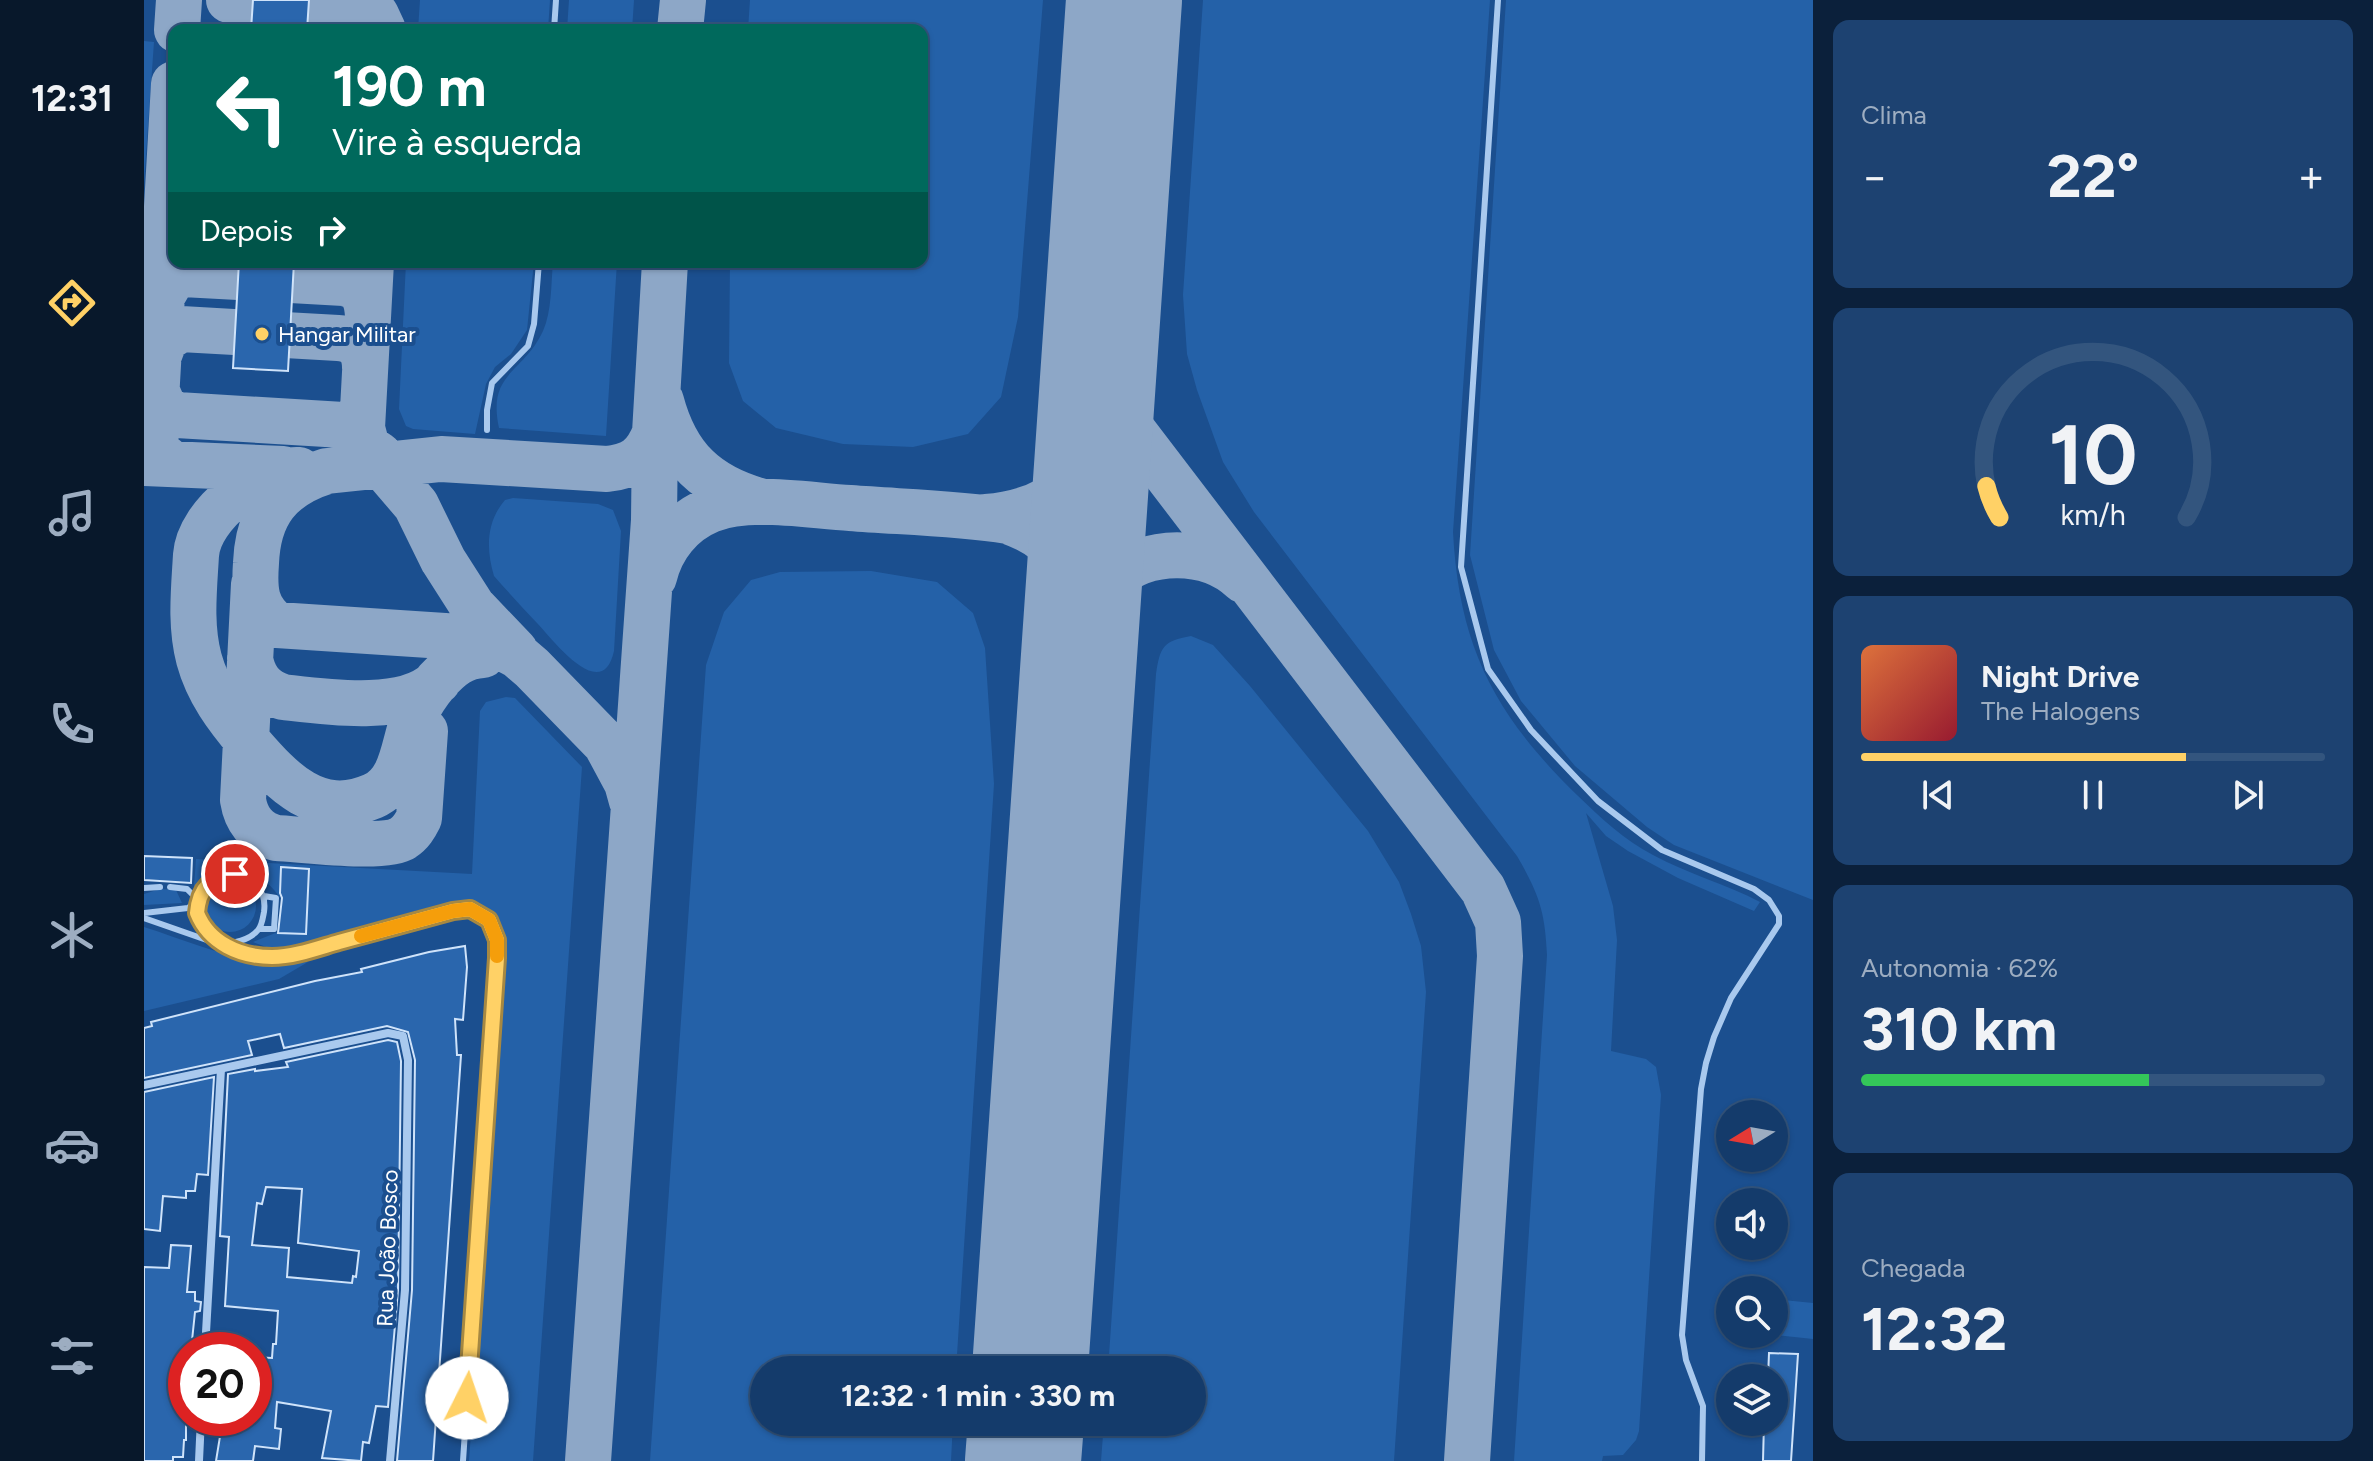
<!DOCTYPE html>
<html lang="pt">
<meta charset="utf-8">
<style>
body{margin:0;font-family:Figtree,sans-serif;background:#1d4271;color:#f1f3f6;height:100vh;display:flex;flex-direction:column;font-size:30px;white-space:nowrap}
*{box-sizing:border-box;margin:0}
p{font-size:26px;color:#9dadc1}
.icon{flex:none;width:44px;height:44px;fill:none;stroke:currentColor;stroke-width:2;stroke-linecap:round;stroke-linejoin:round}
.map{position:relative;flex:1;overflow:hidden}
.side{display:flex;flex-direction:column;gap:20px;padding:20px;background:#0b203b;width:560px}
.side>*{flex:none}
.guide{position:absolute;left:24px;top:24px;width:760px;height:244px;border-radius:16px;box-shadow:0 2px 6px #0004,0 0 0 2px #33557e;background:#00695c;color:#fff;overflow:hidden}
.needle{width:52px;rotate:259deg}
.fabs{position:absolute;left:1572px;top:1100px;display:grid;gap:16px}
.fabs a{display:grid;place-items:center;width:72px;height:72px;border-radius:50%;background:#143b6b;box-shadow:0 2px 6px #0004,0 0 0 2px #33557e;font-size:40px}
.speed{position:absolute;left:24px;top:1332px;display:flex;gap:16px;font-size:40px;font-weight:700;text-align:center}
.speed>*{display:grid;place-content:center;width:104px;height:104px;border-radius:50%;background:#143b6b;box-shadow:0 2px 6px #0004,0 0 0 2px #33557e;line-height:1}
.speed .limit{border:12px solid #d22;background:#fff;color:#111}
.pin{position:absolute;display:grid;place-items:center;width:68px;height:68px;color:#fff;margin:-34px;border:4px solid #fff;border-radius:50%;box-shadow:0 2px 8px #0007}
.me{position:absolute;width:88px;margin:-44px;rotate:4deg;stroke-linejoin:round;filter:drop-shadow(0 0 6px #0008)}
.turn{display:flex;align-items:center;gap:28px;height:168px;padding:0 32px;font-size:36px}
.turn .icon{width:104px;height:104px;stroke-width:2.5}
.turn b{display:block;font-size:56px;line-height:68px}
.then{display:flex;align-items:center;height:76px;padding:0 32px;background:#0003;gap:16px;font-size:30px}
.big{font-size:60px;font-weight:700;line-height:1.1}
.side .widget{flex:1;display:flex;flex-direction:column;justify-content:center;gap:12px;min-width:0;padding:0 28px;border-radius:16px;background:#1d4271}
.side .dial{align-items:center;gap:0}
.dial svg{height:208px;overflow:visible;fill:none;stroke:#33557e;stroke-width:7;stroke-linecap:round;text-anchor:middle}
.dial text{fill:#f1f3f6;stroke:none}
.song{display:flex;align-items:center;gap:24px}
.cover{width:96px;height:96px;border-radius:12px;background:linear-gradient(135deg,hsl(20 70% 55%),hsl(350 70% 35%))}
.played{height:8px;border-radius:4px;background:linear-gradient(90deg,#ffd166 70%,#33557e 70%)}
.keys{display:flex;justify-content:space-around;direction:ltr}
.heat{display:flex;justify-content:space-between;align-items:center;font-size:44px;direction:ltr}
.charge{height:12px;border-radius:6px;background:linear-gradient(90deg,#34c759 62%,#33557e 0)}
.trip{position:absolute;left:606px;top:1356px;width:456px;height:80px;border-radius:40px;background:#143b6b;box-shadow:0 2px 6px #0004,0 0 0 2px #33557e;font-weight:700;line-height:80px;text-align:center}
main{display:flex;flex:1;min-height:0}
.tabs{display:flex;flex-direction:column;width:144px;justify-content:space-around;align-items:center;background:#08182b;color:#9dadc1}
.tabs .icon{width:56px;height:56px}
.tabs .on{color:#ffd166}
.tabs b{font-size:36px;color:#f1f3f6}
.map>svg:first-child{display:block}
</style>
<main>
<nav class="tabs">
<b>12:31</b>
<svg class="icon on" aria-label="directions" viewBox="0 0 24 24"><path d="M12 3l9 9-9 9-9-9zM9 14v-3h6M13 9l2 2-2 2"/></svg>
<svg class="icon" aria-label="music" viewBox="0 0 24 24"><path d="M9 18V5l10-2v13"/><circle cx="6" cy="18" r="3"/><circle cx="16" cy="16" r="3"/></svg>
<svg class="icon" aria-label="phone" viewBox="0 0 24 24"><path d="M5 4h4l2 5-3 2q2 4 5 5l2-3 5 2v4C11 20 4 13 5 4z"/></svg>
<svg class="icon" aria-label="climate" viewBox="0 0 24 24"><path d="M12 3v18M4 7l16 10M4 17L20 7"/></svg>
<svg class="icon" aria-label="car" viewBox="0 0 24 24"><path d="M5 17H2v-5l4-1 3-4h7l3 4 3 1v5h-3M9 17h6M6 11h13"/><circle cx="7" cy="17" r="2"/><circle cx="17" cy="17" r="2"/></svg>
<svg class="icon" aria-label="filters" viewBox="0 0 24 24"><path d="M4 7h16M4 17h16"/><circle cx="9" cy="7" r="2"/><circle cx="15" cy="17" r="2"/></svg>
</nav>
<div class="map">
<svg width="1669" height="1461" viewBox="0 0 1669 1461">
<rect width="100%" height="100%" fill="#1b4f8f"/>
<path fill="#2461a8" d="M276 0H406L404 30H274Z
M425 0H490L488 30H423Z
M606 0H899L874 317 857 397 824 434 769 447 699 444 632 428 599 401 585 363 586 262H778V30H604Z
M1059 0H1346L1309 532C1315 647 1351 715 1433 795 1457 818 1480 840 1509 855 1544 874 1582 884 1616 902L1610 911 1534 878 1484 851 1462 836 1442 813 1469 906 1473 940 1467 1051 1502 1059 1512 1067 1517 1095 1495 1431 1492 1440 1479 1455 1459 1456 1458 1461H1370L1403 955C1401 911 1395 894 1373 856L1110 512 1079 462 1053 390 1043 354 1039 295Z
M1362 0H1669V900L1530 845 1503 827 1431 766 1377 701 1350 650 1326 555Z
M0 41 10 42 0 183Z
M262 262H390L383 330 367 354 351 367 342 384 331 434 269 429 262 426 255 409Z
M409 262H473L462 436 355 428C343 372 379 374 399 331 408 311 407 283 409 262Z
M369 498 454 504 469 510 477 531 470 651C458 705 409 640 393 623 379 608 364 592 350 576 342 549 342 522 361 500Z
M727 571 793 582 829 613 841 648 850 784 812 1370H620V1422H809L807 1461H506L562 665 580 612 607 580 636 572Z
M1047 636 1069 645 1106 686 1224 831 1255 882 1267 914 1277 946 1282 992 1250 1461H957L960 1422H1048V1370H964L1012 674C1016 647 1019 641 1047 636Z
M362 697 371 698 438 767 389 1461H325L361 944 356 925 342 907 312 902 297 904 213 927 145 950 125 948 109 942 134 932 162 934 164 869 137 867 136 898C120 874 95 861 66 870L50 887 52 859 328 874 336 711 342 702Z
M60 906a26 26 0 1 1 52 0a26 26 0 1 1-52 0Z
M16 889 32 890 38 903 0 905V894Z
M0 927C54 944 107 970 164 962L135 979 0 1011Z
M1630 1299 1669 1303V1339L1623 1334H1630Z"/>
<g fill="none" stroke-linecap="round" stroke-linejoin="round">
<path stroke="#8da7c7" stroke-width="46" d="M85 0 218 8 232 15 239 30
M33 30 35 0
M536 30 539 0
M227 262 218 428 223 447 235 455
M18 296 28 279 39 274 200 283C219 287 223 299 224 316
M955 354 960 378 974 411 1339 889 1354 922 1356 956 1323 1461
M15 355 21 339 37 329 194 338C212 339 221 350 221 368
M13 392 20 408 33 415 199 425 206 428 272 505 299 560 329 607 371 651
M517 401C532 458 563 487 619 502
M0 463 139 469
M28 464 14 452 10 435 30 84
M155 470C115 468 55 514 52 555 50 590 46 625 55 659 64 692 83 717 105 743 138 781 173 820 229 796 260 782 259 744 270 717 276 703 283 693 293 681 306 667 318 656 339 655
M842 517C883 514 932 496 944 451 952 424 951 393 954 365
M510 577C517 547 537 522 566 510 604 494 666 506 706 508 758 512 812 513 864 521 931 545 935 586 936 650
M110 584 99 800C102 819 112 833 132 838 157 839 241 850 259 838 267 833 271 826 275 818L281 731
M937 641C942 619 950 597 967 580 1002 547 1064 547 1099 580
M106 658C109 678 119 691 139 697 182 702 261 714 294 681
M488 801 483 783 462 744 388 668 374 656 355 646 331 638 133 625C111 608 110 590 112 563 114 514 135 486 183 471L297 459 463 469C489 466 501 458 511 433
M444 1461 510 520 511 433 521 262"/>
<path stroke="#8da7c7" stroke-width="116" d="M886 1370 980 0
M879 1461 882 1422"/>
</g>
<path fill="#2a66ad" stroke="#cfe3fa" stroke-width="2" fill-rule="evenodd" d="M109 0H165L163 30H107Z
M95 262H150L144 371 89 368Z
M0 856 48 858 47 883 0 880Z
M137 867 165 869 162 934 134 933 138 898 136 893Z
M321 946 323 967 319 1020 311 1019 313 1055H317L289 1461H253L268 1290 271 1060 264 1032 243 1026 140 1048 136 1034 104 1041 108 1055 0 1078V1028L8 1026 7 1022 171 981 218 972 217 969 285 952Z
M244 1040 253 1042 257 1061 254 1290 244 1407 232 1406 225 1443 219 1442 217 1461 178 1458 187 1411 133 1402 131 1428 137 1429 135 1449 111 1446 109 1461H72L79 1418H110V1357L128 1358 129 1344H132L134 1311 81 1306 85 1237 76 1236 84 1074 111 1069V1071L144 1067 142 1062ZM122 1187 158 1189 154 1243 215 1251 212 1277 209 1276 208 1283 143 1277 145 1248 108 1245 113 1203 118 1204Z
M70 1077 64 1175 53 1174 51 1191H42V1198L19 1196 16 1231 0 1229V1092Z
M27 1245 47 1246 43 1292H51V1301L57 1302 56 1311 51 1312 47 1350H42V1440H40L39 1457H29V1461H0V1267L25 1268Z
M1625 1353 1654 1354 1647 1461H1619L1620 1422H1630V1378H1624Z"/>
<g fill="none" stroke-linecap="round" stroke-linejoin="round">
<path stroke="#a9c9ee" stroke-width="6" d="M1354 0 1317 567 1344 669 1387 730 1454 801 1518 850 1610 889 1625 900 1635 916V924L1587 998 1570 1037 1562 1063 1557 1089 1538 1335 1542 1360 1559 1406 1558 1461
M410 30 412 0
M343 430V410L348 383 384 346 390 324 395 262
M91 874C110 880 123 890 120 912 119 917 118 926 114 930 106 940 89 943 77 945 46 918 42 878 91 874Z
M0 888 16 887
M0 913 44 908 54 900 43 889 26 887
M0 918 77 945 130 957 162 952 309 911 326 909 345 920 353 940V958L319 1461
M115 929H130L132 898 120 896"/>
<path stroke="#a9c9ee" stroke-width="8" d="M0 1085 244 1033 259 1036 264 1060 261 1290 246 1461
M61 1350 77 1069
M55 1461 57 1418"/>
</g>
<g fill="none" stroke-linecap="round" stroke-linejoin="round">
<defs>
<path id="route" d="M91 874C67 876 55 888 53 913 65 943 96 957 128 957 150 957 174 948 195 942 233 932 271 921 309 911L326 909 345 920 353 940V958L323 1398"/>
</defs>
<use href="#route" stroke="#a68842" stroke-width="20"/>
<use href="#route" stroke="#ffd166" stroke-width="14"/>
<path stroke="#f59e0b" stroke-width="14" d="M217 936 309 911 326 909 345 920 353 940V956"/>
</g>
<circle fill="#ffd166" stroke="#1b4f8f" stroke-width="3" cx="118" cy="334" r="8"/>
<g text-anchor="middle" stroke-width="8" stroke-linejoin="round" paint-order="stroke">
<g font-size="22" fill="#fff" stroke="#1b4f8f" text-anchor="start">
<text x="134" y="342">Hangar Militar</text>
</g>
<g font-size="22" fill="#fff" stroke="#1b4f8f">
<text transform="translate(243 1248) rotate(-88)" y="8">Rua João Bosco</text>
</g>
</g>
</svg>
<div class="fabs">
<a><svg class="needle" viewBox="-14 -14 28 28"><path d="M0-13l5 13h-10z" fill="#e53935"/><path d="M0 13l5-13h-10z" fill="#9dadc1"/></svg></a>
<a><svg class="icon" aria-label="sound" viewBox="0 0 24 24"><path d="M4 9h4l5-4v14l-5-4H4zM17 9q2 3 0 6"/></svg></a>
<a><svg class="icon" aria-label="search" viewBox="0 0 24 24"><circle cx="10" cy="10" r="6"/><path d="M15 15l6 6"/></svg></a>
<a><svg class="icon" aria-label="layers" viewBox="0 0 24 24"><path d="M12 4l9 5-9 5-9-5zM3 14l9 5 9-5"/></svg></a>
</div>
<div class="speed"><div class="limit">20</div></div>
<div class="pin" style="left:91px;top:874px;background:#d93025"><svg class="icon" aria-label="arrive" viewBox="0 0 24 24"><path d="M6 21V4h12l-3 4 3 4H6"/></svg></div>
<svg class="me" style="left:323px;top:1398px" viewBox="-20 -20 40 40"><circle r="19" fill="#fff"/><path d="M0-13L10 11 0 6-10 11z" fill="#ffd166"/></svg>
<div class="trip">12:32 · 1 min · 330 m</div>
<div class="guide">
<div class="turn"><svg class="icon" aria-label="left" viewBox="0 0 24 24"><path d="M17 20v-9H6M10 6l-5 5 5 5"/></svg><div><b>190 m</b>Vire à esquerda</div></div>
<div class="then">Depois<svg class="icon" aria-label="right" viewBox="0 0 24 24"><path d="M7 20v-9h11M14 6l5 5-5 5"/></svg></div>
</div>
</div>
<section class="side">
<div class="widget"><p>Clima</p>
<div class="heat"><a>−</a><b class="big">22°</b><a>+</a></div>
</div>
<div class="widget dial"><svg viewBox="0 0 100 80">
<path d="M14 69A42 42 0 1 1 86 69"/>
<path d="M14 69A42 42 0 0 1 9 57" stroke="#ffd166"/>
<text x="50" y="56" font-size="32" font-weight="700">10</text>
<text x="50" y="72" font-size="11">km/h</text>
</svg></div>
<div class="widget">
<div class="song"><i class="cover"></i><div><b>Night Drive</b><p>The Halogens</p></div></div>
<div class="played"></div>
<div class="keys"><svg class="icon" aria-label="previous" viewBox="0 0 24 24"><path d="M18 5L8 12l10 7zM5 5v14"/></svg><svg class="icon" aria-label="pause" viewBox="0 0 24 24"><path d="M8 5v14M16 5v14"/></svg><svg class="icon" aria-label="next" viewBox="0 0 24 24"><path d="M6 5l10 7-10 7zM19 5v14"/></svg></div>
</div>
<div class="widget"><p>Autonomia · 62%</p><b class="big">310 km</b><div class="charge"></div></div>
<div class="widget"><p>Chegada</p><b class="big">12:32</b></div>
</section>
</main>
